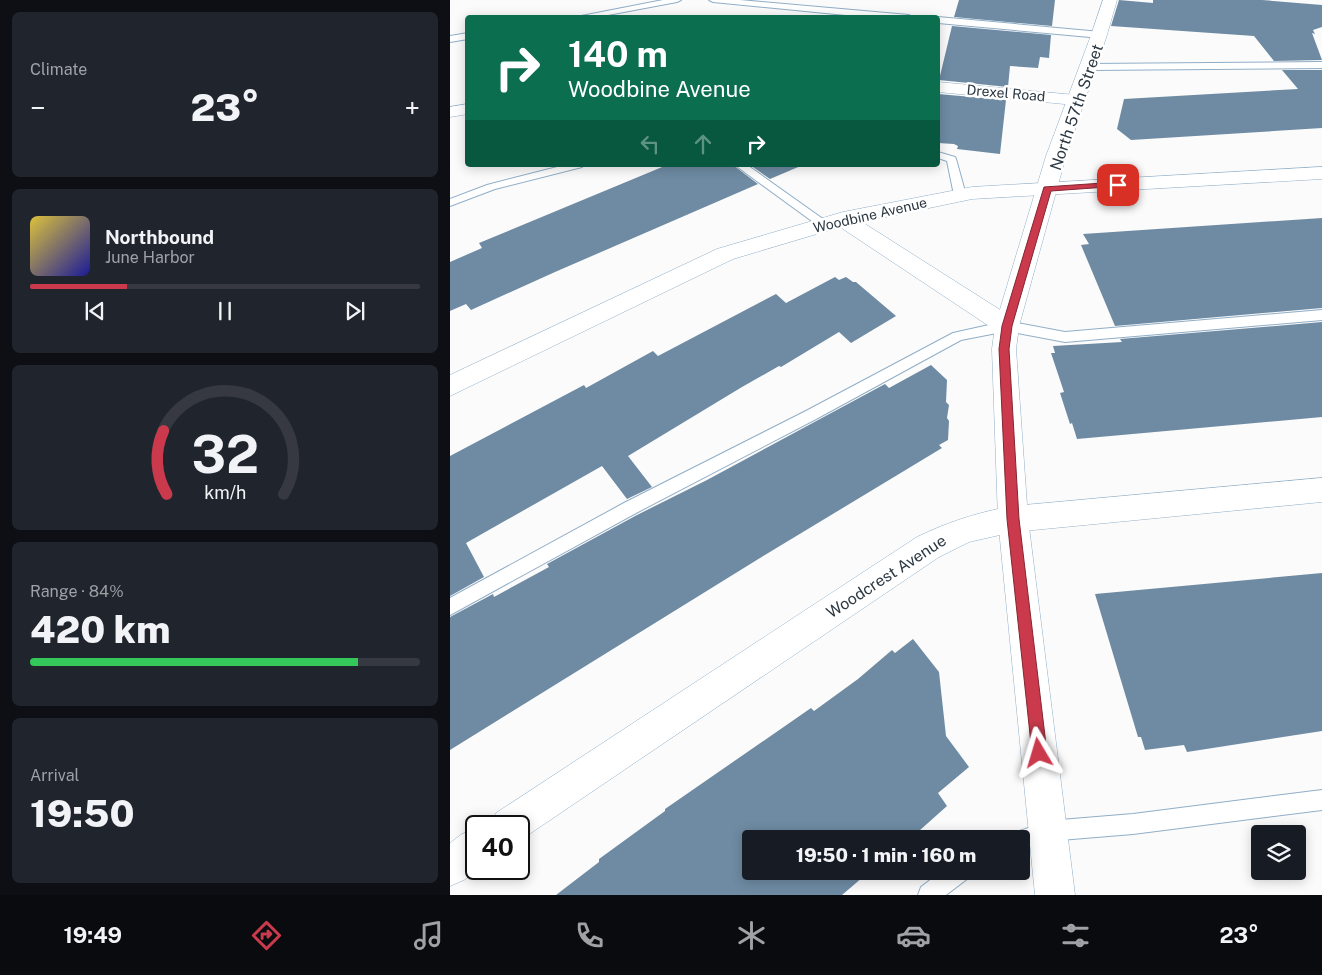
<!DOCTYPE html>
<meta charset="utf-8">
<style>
body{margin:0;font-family:"Public Sans",sans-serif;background:#20242c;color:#f1f3f6;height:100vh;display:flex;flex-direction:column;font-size:19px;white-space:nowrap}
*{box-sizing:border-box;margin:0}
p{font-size:16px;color:#9ea1a6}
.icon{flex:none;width:28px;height:28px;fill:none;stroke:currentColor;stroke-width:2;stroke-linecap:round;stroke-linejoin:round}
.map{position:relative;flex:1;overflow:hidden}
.details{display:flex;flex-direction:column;gap:12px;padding:12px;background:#0d0f14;width:450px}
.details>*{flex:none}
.guide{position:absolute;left:15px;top:15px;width:475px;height:152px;border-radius:5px;box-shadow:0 2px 12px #0003;background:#0b6e4f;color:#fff;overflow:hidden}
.buttons{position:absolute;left:801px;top:825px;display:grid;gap:10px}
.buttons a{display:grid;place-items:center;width:55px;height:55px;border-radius:5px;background:#171b24;box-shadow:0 2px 12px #0003;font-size:25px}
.speed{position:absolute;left:15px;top:815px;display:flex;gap:10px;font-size:25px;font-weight:700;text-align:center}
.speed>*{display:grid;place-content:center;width:65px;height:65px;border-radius:50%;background:#171b24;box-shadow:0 2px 12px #0003;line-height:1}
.speed .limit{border:2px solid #111;border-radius:8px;background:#fff;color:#111}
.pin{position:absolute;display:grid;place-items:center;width:42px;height:42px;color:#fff;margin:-21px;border-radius:10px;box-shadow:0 2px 8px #0006}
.me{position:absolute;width:55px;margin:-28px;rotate:353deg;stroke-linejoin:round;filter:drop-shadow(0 0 4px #0008)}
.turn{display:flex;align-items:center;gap:18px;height:105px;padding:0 20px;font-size:22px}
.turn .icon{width:65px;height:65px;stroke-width:2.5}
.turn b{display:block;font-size:35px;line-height:42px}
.lanes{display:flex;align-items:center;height:48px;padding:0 20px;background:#0003;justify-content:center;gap:25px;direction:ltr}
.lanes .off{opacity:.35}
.big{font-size:38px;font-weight:800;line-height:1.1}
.details .tile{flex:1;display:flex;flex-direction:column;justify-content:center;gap:8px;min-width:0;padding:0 18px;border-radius:8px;background:#20242c}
.details .dial{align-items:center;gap:0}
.dial svg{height:130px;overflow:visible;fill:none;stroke:#363941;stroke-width:7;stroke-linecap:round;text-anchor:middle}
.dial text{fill:#f1f3f6;stroke:none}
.song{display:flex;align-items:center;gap:15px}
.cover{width:60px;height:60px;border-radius:8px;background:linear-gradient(135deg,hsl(50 70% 55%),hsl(240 70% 35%))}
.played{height:5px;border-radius:2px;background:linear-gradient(90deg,#ca3a4c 25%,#363941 25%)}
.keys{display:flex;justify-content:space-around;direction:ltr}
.heat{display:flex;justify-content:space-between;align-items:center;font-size:28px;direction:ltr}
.charge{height:8px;border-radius:4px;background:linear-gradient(90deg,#34c759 84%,#363941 0)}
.trip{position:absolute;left:292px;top:830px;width:288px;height:50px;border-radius:5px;background:#171b24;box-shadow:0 2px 12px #0003;font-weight:800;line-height:50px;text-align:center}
.menu{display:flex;height:80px;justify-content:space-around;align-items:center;background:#090b0e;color:#9ea1a6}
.menu .icon{width:35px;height:35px}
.menu .current{color:#ca3a4c}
.menu b{font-size:22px;color:#f1f3f6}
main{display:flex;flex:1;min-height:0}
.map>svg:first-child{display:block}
</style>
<main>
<section class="details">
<div class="tile"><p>Climate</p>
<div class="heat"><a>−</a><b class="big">23°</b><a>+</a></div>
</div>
<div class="tile">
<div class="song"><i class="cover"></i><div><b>Northbound</b><p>June Harbor</p></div></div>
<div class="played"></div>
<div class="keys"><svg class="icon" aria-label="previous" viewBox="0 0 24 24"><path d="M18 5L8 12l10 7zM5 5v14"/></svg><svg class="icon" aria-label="pause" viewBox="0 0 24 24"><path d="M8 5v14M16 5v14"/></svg><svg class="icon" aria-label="next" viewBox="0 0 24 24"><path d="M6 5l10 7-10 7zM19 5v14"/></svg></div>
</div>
<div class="tile dial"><svg viewBox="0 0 100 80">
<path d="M14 69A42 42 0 1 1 86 69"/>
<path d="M14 69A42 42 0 0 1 12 30" stroke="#ca3a4c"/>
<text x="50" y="56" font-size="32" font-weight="700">32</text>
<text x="50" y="72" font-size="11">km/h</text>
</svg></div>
<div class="tile"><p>Range · 84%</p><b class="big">420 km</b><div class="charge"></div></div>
<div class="tile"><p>Arrival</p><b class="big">19:50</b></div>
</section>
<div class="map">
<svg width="872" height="895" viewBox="0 0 872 895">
<rect width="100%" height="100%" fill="#fbfbfb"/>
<path fill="#6e8ba3" d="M509 0H605L602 26 504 17Z
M669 0 703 3V0H812L872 5V27L863 30 865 34 862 33 872 60 824 61 804 36 661 26Z
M502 26 601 35 599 58 590 57 588 68 560 66 558 87 489 80Z
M832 70H872V128L681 140 667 129 674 99 848 89Z
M488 94 556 100 550 154 507 149 508 146 504 144 488 143Z
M217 165H283L308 184 105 272 21 310 16 304 0 311V262L32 248 29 243Z
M300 165H353L320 179Z
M872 218V308L665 326 631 245 639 244 633 234Z
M385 277 389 280 396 277 403 282H406L446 316 401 343 389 332 331 367 329 366 292 387 178 456 202 487 177 499 152 466 16 543 34 577 0 596V456L134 385 136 388 203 351 208 356 326 294 336 303Z
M872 322V417L627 439 622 423 620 424 610 393 614 392 601 353H605L603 346 672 342 670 339Z
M481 365 497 380 496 402 499 405 497 418 499 421 498 440 489 445 492 448 310 558 0 750V617L43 594 44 597 99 567 97 564 187 515 257 480 435 384 439 388Z
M872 573V731L737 752 734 745 695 750 691 737H688L645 594Z
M463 639 489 672 496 736 519 767 488 793 497 806 460 839H301V871H420L392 895H106L149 862V859L215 811V809L361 708 364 711 408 679 442 650 445 653Z"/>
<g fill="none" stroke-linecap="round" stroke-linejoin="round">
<defs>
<path id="service" d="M213 0H231L227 2 142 18H121Z
M259 0H290L459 15 463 18H426L263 2Z
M488 17 651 32 655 35 651 38 488 23Z
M18 33V39L0 42V36Z
M872 62V68L639 70 634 67 639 64Z
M488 152 505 157 506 159 516 195 514 197H506L504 195 497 161 488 158Z
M115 165H133L132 167 45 189 0 206V199L37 185Z
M285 165H297L380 224 374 228 370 227Z
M872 310V320L615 342 557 331 511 340 366 419 186 513 0 615V598L174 503 356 411 503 333 557 321 615 332Z
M872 790V810L683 834 598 841 571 850V839H561L564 833 598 821 683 814Z
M492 871H520L517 879 496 895H468L471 887Z"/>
<path id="minor" d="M488 82 625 95 631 96 634 100 631 104 625 105 488 92Z
M18 104V114L0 117V107Z
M872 167V179L522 199 412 222 566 320 569 326 566 332 557 335 548 332 390 227 283 259 0 396V375L267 249 393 212 522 187Z
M872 478V502L563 532 519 542 489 557 72 839 69 841V826H40L46 813 467 537C498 522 529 512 563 506Z
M26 829V869H30L14 880 0 886V843L12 834Z"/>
<path id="tertiary" d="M653 0H667L656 38 616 156 569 326 566 349 578 519 625 895H585L548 519 542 349 545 326 596 156 640 38Z"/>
</defs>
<use href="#service" stroke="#90aec7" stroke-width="2"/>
<use href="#minor" stroke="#90aec7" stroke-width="1"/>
<use href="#tertiary" stroke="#90aec7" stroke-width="1"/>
<use href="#service" fill="#fff" fill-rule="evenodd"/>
<use href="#minor" fill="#fff" fill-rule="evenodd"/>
<use href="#tertiary" fill="#fff" fill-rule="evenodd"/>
</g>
<path fill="#ca3a4c" stroke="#832631" d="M668 182 673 185 671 186 601 191 562 326 559 349 569 519 597 753 595 758 589 760 584 758 582 753 557 519 549 349 552 326 594 187Z"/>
<g text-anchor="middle" stroke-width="5" stroke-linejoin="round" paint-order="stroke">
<g font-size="14" fill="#2c3842" stroke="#fff">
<text transform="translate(556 93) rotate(5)" y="5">Drexel Road</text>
<text transform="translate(420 215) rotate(-13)" y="5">Woodbine Avenue</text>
</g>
<g font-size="16" fill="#2c3842" stroke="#fff">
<text transform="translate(626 107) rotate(-71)" y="6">North 57th Street</text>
<text transform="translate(436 576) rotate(-33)" y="6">Woodcrest Avenue</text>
</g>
</g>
</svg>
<div class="buttons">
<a><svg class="icon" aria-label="layers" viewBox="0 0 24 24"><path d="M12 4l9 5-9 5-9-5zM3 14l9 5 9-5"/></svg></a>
</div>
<div class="speed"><div class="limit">40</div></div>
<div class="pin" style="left:668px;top:185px;background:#d93025"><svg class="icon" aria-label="arrive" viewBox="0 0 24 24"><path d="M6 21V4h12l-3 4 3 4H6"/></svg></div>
<svg class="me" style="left:589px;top:753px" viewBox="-20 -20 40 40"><path d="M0-17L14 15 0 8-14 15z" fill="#ca3a4c" stroke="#fff" stroke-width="4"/></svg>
<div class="trip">19:50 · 1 min · 160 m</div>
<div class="guide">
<div class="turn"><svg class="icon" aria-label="right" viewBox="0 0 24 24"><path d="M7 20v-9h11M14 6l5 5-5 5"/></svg><div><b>140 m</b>Woodbine Avenue</div></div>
<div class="lanes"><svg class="icon off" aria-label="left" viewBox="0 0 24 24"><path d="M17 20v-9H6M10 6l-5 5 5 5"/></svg><svg class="icon off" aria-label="ahead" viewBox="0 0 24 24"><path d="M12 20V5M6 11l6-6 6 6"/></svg><svg class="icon" aria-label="right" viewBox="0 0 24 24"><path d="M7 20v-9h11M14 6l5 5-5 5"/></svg></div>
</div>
</div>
</main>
<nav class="menu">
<b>19:49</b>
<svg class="icon current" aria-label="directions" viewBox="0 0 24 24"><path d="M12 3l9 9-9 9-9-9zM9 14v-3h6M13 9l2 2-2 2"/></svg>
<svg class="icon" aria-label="music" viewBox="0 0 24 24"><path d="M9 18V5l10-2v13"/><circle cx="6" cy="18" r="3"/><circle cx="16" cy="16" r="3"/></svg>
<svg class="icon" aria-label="phone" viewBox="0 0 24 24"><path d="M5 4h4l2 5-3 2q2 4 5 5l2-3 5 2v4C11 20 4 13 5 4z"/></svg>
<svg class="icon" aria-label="climate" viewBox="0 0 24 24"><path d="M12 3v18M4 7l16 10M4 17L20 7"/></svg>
<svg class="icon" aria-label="car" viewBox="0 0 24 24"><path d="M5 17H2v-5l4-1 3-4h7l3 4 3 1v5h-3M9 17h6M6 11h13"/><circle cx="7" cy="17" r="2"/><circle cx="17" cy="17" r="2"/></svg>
<svg class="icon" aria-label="filters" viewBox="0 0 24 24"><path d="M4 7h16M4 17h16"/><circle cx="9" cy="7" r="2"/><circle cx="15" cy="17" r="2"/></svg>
<b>23°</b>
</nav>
